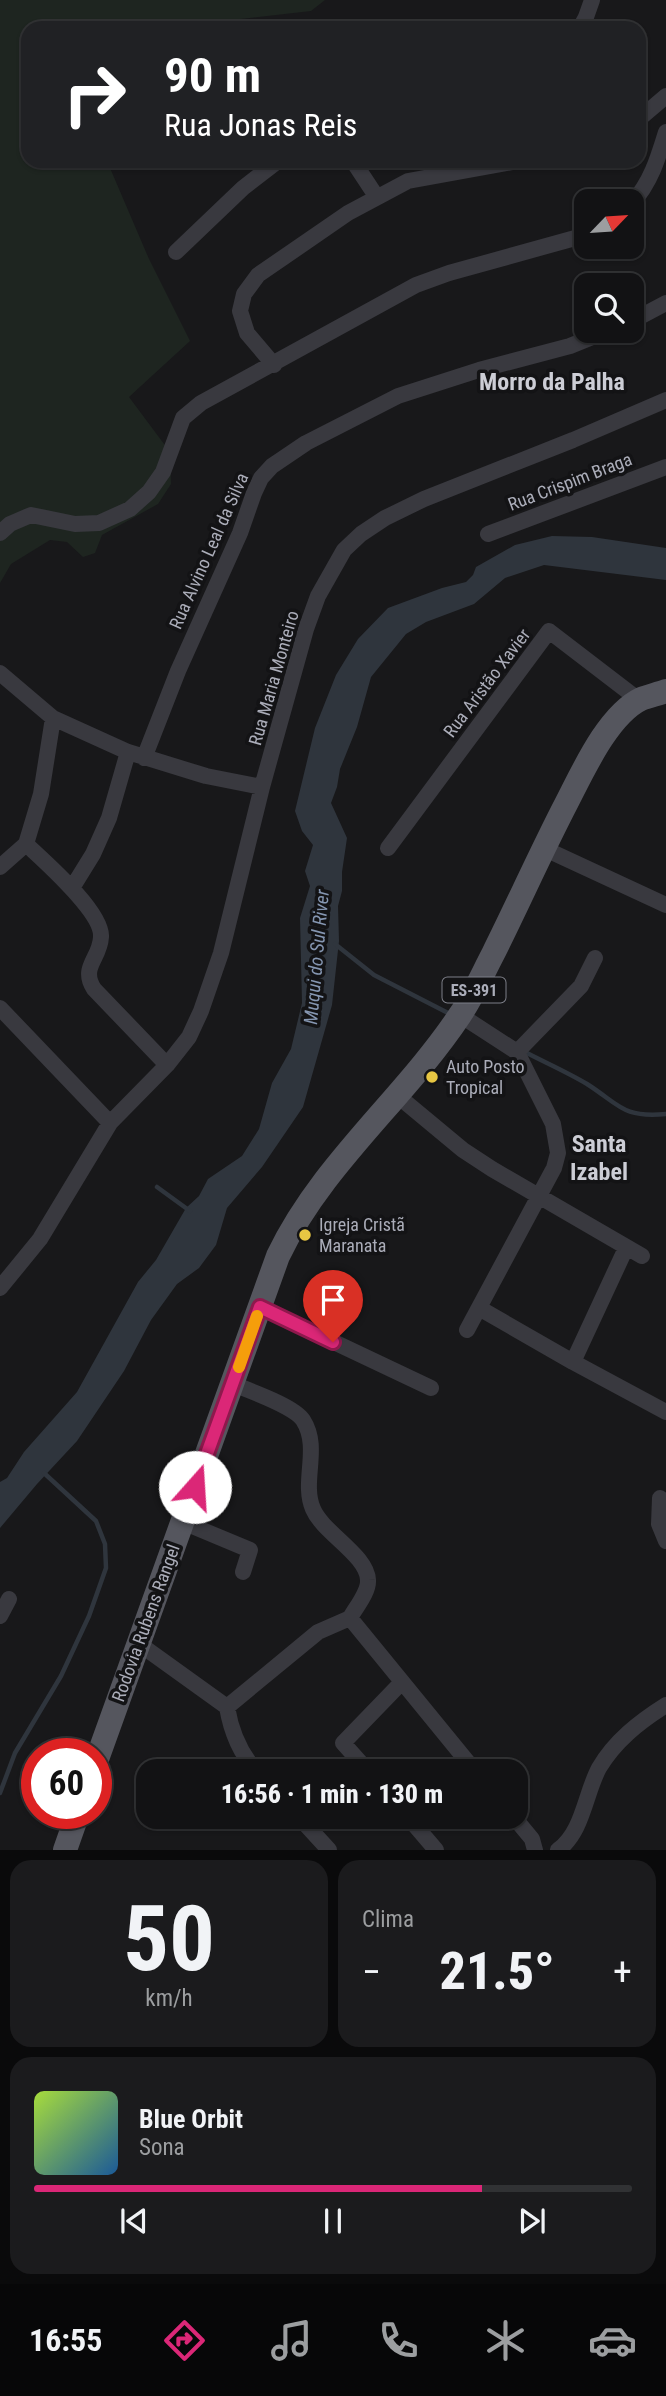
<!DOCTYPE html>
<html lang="pt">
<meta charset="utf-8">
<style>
body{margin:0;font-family:"Roboto Condensed",sans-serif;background:#1b1b1d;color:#f1f3f6;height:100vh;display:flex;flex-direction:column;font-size:26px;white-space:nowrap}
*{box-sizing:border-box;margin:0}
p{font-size:23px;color:#9c9ea0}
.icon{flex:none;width:38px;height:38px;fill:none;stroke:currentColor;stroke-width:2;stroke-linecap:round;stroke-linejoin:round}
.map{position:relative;height:1850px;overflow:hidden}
.sheet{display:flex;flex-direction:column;gap:10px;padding:10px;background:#0a0a0b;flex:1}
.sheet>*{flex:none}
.hud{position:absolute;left:21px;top:21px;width:625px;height:147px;border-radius:21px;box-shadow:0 2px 5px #0004,0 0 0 2px #313234;background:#202124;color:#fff;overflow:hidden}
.needle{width:46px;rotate:65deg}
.tools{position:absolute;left:574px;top:189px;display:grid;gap:14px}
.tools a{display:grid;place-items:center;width:70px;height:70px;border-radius:14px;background:#121214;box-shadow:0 2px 5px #0004,0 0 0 2px #313234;font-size:35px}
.speed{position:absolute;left:21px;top:1738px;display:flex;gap:14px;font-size:35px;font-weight:700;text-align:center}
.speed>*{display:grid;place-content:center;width:91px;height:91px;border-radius:50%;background:#121214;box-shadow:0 2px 5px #0004,0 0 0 2px #313234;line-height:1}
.speed .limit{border:10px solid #d22;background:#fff;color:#111}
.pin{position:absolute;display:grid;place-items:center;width:60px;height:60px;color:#fff;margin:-72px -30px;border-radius:50% 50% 50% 0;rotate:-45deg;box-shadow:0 0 7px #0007}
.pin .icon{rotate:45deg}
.me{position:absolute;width:77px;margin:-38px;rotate:19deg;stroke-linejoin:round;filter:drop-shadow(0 0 5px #0008)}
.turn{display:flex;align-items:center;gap:24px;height:147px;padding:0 28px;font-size:32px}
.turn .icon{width:91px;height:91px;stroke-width:2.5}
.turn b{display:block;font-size:49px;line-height:60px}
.big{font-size:52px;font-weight:800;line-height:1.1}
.sheet .tile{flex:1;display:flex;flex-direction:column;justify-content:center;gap:10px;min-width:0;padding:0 24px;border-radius:21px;background:#1b1b1d}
.sheet .dial{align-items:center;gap:0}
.dial b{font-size:91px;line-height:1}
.song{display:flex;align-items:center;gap:21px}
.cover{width:84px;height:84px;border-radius:10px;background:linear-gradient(135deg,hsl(80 70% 55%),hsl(210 70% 35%))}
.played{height:7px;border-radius:4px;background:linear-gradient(90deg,#db2777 75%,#313234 75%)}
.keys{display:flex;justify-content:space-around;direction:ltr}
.heat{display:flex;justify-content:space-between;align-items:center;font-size:38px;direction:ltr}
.sheet .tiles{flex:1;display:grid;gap:10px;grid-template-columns:1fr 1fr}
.tile:last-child{grid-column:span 2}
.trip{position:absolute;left:136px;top:1759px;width:392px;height:70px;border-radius:21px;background:#121214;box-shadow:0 2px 5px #0004,0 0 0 2px #313234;font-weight:800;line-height:70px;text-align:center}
.dock{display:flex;height:112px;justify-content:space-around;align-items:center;background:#070708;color:#9c9ea0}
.dock .icon{width:49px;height:49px}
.dock .current{color:#db2777}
.dock b{font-size:32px;color:#f1f3f6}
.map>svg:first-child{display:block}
</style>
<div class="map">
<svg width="666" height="1850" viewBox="0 0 666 1850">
<rect width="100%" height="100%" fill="#18181a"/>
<path fill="#1e2520" d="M0 0H325L311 11 232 20 211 28H28V161H107L149 259 190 341 129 397 170 452 171 484 158 504 102 535 95 553 83 557 67 542 50 540 11 564 0 583Z"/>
<path fill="#2f353d" d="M552 536 592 537 666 548V580L544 565 505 578 474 604 426 622 406 634 371 677 357 727 340 769 337 787 331 803 347 838 342 872V891L338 906 339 941 332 1005 303 1107 262 1167 227 1208 216 1245 199 1268 177 1284 151 1320 124 1371 77 1441 37 1484 0 1528V1482L7 1478 24 1452 77 1392 138 1282 156 1260 186 1208 199 1196 208 1179 242 1156 259 1129 272 1083 291 1049 302 1003 300 918 310 886 305 871 313 845 302 831 295 811 315 728 336 675 358 639 388 608 442 588 466 582 473 575 476 567 515 545Z"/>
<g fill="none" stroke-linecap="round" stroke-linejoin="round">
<path stroke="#2f353d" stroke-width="4.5" d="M335 944 374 975 450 1014
M523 1051C544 1062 567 1072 587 1084 620 1105 622 1118 666 1114
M157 1187 190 1211
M0 1793 15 1753 61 1676 89 1616 106 1568 105 1544 96 1521 44 1473"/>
<path stroke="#39393f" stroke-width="16" d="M580 28 586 17 592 0
M639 119 666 96
M353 161 376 196
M632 203C651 182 658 158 666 132
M176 252 243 188 278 161
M632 321 666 303
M274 365 247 333 240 311 244 294 258 275 348 213 408 181 518 161
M0 533 10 524 31 515 75 524 99 523 130 509 149 492 163 472 183 418 201 403 416 285 449 273 586 235
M488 534 666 467
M0 673 53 718 128 752 206 776 262 787
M144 758 178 671 240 533 254 493 261 478 272 466 306 443 398 396 479 370 570 346 607 331
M26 844C44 861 103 912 101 937 100 959 80 967 94 989L167 1065
M388 848 549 631 639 700
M543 848 666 905
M0 867 26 844 41 794 53 718
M72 888 93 854 109 818 128 752
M0 1008 110 1123
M460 1015 517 1052 553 1124 558 1153 554 1168 467 1330
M517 1052 581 986 595 958
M398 1096 463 1150 492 1169 642 1256
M0 1288 40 1239 110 1123 167 1065 189 1037 201 1011 221 953 262 787 306 629 318 596 344 550 361 534 385 518 424 499 573 440 666 400
M260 1307 431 1388
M479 1308 573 1362 666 1412
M573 1362 626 1248
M233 1384C250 1391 294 1406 303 1420 321 1448 301 1481 313 1509 323 1533 367 1555 368 1580 369 1592 356 1607 350 1618
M660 1498 659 1524 666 1541
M183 1522 250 1550 243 1572
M0 1616 9 1599
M138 1643 227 1707C231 1731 240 1753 256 1771
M227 1707 318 1632 350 1618 475 1771
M368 1771 343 1743 402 1682
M298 1816 329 1850
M407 1816 436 1850
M513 1816 532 1839 535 1850
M558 1850C583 1832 585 1794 599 1768 615 1741 639 1722 666 1705"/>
<path stroke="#55565e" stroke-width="24" d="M96 1762 278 1256C322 1164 404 1099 460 1015 473 996 482 975 493 954 518 904 541 852 567 802 583 771 608 715 641 699 648 696 658 694 666 691
M65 1850 78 1813"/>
</g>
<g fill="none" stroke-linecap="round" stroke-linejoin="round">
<defs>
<path id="route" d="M195 1487 260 1307 333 1342"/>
</defs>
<use href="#route" stroke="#8e194d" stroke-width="18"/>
<use href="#route" stroke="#db2777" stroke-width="12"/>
<path stroke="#f59e0b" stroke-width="12" d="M239 1367 257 1316"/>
</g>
<g fill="#e7c643" stroke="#131315" stroke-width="2.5">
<circle cx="432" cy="1077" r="7"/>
<circle cx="305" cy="1235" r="7"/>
</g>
<g text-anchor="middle" stroke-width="7" stroke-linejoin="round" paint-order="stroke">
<rect fill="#131315" stroke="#7d7f88" stroke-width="2" x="442.5" y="977.5" width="63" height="25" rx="5"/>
<g font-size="16" font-weight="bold" fill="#abadb9">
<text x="474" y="996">ES-391</text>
</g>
<g font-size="18" fill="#abadb9" stroke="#131315">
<text transform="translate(570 482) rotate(-21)" y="6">Rua Crispim Braga</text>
<text transform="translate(209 551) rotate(-66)" y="6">Rua Alvino Leal da Silva</text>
<text transform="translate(274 678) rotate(-74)" y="6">Rua Maria Monteiro</text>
<text transform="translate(487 683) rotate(-53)" y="6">Rua Aristão Xavier</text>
<text transform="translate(146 1623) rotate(-70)" y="6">Rodovia Rubens Rangel</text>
</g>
<g font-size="18" fill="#abadb9" stroke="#131315" text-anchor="start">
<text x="446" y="1073">Auto Posto<tspan x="446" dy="21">Tropical</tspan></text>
<text x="319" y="1231">Igreja Cristã<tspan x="319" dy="21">Maranata</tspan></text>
</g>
<g font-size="19" font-style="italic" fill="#8596b1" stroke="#131315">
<text transform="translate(316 957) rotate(-85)" y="7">Muqui do Sul River</text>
</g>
<g font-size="24" font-weight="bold" fill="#cccdd5" stroke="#131315">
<text x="552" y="390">Morro da Palha</text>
<text x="599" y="1152">Santa<tspan x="599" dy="28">Izabel</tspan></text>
</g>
</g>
</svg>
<div class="tools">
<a><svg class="needle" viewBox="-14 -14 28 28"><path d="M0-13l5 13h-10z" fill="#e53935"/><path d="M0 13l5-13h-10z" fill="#9c9ea0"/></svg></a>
<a><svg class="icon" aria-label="search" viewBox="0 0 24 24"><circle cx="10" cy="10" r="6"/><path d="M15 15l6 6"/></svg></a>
</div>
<div class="speed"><div class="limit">60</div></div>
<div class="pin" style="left:333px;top:1342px;background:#d93025"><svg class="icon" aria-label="arrive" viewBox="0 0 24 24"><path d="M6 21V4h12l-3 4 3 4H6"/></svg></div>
<svg class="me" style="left:195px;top:1487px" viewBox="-20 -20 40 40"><circle r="19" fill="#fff"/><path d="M0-13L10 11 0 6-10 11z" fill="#db2777"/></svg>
<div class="trip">16:56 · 1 min · 130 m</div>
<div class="hud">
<div class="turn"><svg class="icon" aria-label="right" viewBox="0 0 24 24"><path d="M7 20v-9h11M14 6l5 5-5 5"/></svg><div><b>90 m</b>Rua Jonas Reis</div></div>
</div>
</div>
<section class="sheet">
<div class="tiles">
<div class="tile dial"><b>50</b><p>km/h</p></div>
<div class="tile"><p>Clima</p>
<div class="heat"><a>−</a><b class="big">21.5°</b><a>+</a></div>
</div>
<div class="tile">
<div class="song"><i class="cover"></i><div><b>Blue Orbit</b><p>Sona</p></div></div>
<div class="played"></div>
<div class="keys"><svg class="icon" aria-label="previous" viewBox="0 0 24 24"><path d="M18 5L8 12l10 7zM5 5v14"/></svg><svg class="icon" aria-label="pause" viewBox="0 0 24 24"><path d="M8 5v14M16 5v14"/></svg><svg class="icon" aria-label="next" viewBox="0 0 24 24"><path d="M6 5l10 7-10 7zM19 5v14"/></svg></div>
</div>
</div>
</section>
<nav class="dock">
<b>16:55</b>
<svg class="icon current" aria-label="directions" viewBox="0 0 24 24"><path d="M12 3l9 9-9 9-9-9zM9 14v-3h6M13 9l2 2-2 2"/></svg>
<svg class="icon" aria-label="music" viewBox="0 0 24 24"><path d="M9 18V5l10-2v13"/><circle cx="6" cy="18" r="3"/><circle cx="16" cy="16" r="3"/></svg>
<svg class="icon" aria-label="phone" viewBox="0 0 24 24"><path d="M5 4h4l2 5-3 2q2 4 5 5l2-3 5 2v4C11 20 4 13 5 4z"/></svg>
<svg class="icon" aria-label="climate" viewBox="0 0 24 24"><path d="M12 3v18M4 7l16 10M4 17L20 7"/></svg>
<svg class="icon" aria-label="car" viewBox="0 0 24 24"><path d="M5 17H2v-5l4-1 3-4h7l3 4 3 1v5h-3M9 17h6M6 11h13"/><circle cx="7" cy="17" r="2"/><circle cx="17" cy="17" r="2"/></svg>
</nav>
